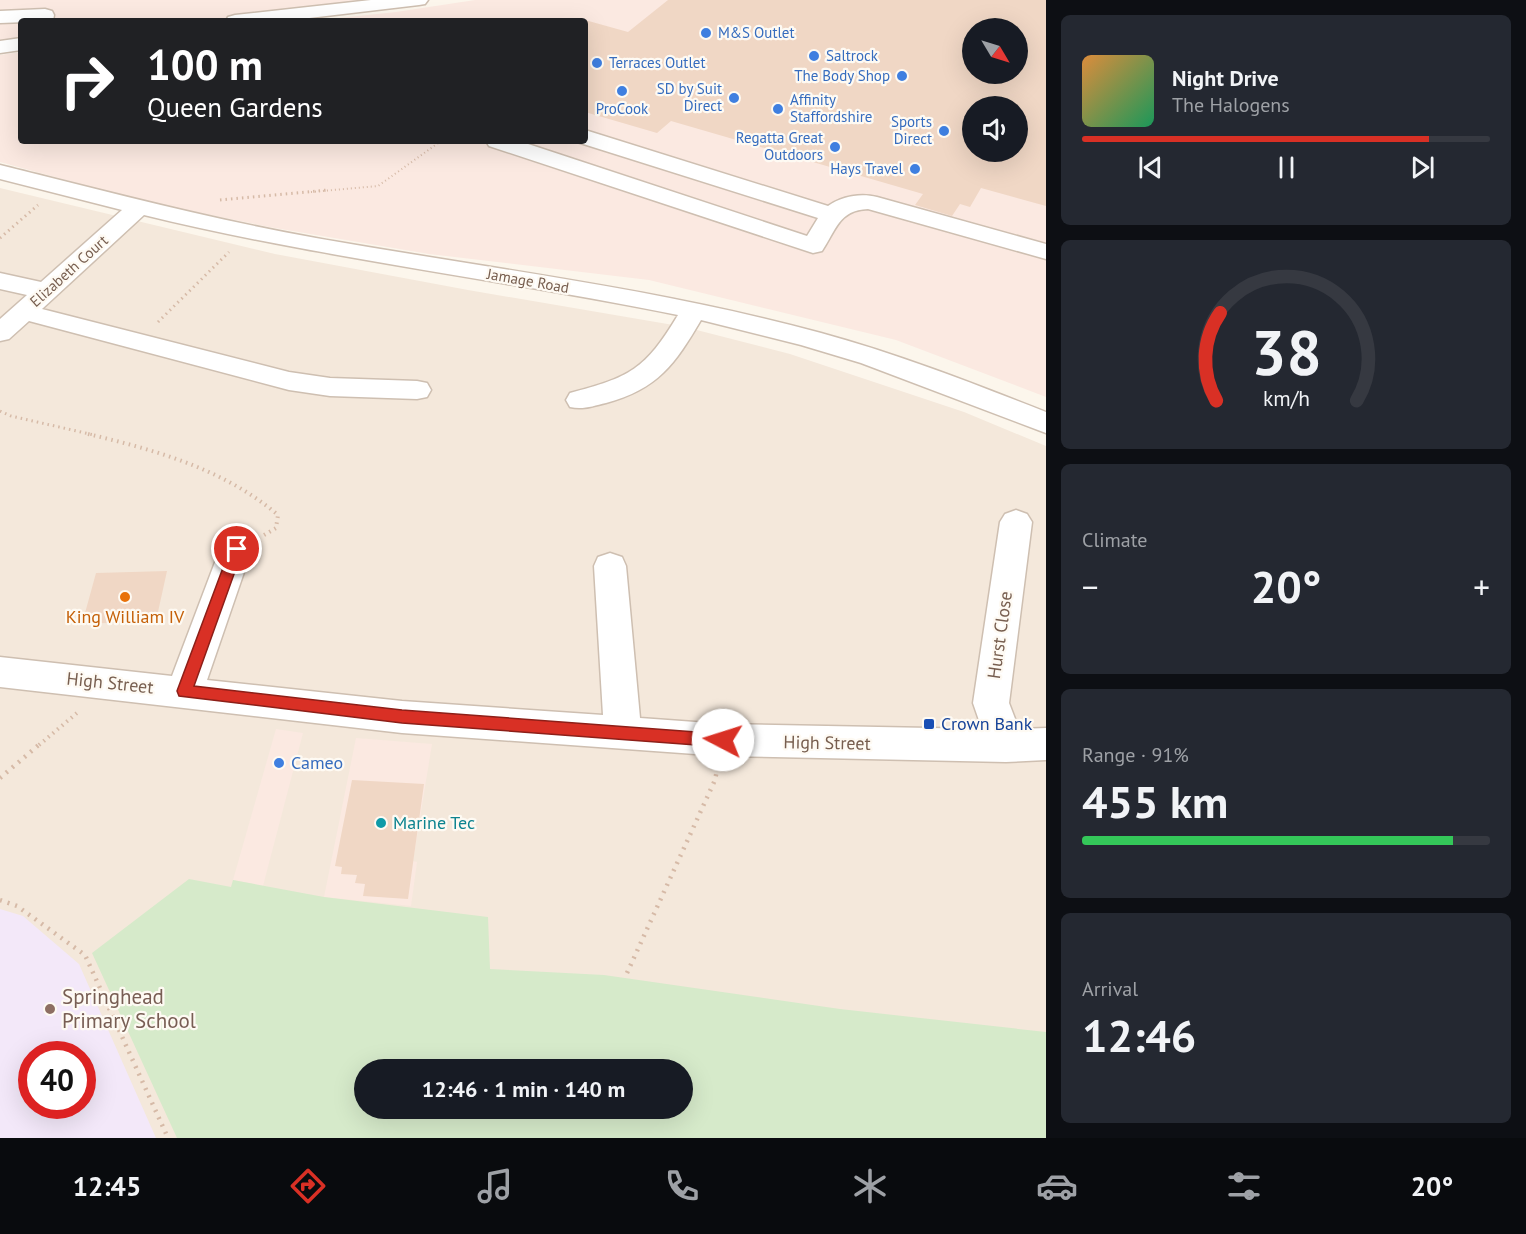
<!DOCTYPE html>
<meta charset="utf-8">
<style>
body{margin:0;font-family:"PT Sans",sans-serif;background:#242831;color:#f1f3f6;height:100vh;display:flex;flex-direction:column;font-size:22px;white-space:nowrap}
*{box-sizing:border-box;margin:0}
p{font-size:20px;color:#9ea1a6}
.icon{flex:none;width:33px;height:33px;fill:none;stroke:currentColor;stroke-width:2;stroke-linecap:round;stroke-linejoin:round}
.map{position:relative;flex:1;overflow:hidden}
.drawer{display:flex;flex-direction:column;gap:15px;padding:15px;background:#0d0f14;width:480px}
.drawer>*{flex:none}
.banner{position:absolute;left:18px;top:18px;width:570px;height:126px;border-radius:6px;box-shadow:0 6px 24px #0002;background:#202124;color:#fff;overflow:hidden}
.needle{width:39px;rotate:128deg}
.fabs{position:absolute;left:962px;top:18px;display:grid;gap:12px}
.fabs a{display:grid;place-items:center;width:66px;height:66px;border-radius:50%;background:#171b24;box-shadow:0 6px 24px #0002;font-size:30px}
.speed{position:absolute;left:18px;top:1041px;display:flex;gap:12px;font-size:30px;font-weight:700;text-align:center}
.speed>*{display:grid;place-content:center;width:78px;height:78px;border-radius:50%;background:#171b24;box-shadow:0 6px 24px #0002;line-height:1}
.speed .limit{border:9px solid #d22;background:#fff;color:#111}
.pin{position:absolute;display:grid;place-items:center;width:51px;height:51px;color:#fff;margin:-26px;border:3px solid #fff;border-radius:50%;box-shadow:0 2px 6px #0007}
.me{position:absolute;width:66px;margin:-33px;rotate:275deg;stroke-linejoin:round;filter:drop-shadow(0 0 4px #0008)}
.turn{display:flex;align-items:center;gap:21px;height:126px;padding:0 30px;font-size:27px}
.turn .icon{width:78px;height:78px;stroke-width:2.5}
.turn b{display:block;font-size:42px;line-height:51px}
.big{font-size:45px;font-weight:800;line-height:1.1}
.drawer .card{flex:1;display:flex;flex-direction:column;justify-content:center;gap:9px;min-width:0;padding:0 21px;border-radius:9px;background:#242831}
.drawer .dial{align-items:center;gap:0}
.dial svg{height:156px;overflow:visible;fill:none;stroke:#363941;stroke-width:7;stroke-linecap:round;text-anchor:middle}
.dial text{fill:#f1f3f6;stroke:none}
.song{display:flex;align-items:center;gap:18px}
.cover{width:72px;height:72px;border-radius:9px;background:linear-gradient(135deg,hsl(30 70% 55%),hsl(150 70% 35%))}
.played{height:6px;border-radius:3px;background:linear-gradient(90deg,#d93025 85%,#363941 85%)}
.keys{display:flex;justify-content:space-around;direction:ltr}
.heat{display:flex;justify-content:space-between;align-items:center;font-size:33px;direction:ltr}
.charge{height:9px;border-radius:4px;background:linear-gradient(90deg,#34c759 91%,#363941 0)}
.trip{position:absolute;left:354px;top:1059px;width:339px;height:60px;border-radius:30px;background:#171b24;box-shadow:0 6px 24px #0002;font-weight:800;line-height:60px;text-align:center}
.menu{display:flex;height:96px;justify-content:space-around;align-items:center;background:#090b0e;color:#9ea1a6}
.menu .icon{width:42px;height:42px}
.menu .on{color:#d93025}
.menu b{font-size:27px;color:#f1f3f6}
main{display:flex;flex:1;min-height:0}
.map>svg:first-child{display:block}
</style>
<main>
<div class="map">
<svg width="1046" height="1138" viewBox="0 0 1046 1138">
<rect width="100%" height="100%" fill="#fcf6ec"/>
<path fill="#f4e8db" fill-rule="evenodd" d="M0 188 275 254 468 290 685 327 790 354 964 412 1046 446V1138H0ZM32 1054H82V1106H32ZM364 1070H682V1108H364Z"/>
<path fill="#fbe9e1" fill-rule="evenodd" d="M0 0H419L235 21H21V44L0 47Z
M475 0H1046V397L896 340 649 280 429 254 269 227 146 202 0 162V55L21 52V141H585V21H310L396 12ZM972 28H1017V74H972ZM972 106H1017V152H972Z
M276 729 303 733 263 886 233 880Z
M356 738 432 744 413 861 417 862 411 906 324 897Z"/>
<path fill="#f3e8f9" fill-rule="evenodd" d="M0 909 23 916 79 964 156 1138H0ZM32 1054H82V1106H32Z"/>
<path fill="#d6eaca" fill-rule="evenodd" d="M189 879 231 887 233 880 324 897 488 917 490 969 604 975 840 1009 1046 1032V1138H177L92 953ZM364 1070H682V1108H364Z"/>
<path fill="#f0d7c5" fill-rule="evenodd" d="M668 0H1046V206L981 188 970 207 960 204 952 216 915 205 923 194 671 121 657 133 585 112V20L628 32ZM972 28H1017V74H972ZM972 106H1017V152H972Z
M167 571 156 621 82 624 96 573Z
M352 780 424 784 408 899 363 896 365 884 355 883 357 875 341 874 342 867 335 866Z"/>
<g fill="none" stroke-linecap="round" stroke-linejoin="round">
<defs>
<path id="minor" d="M371 0H428L425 4 419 5 284 21H226L228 17 235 15Z
M45 9 52 11 54 15 53 21 0 23V11Z
M21 38V50L0 53V41Z
M585 130 828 206C842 196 861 193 877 197L1046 244V259L868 209C839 210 836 230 822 251L813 253 489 146 486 141H519L807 236 818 218 577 142 585 141Z
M0 165C105 191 210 219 316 238 485 268 656 288 821 333 898 354 972 383 1046 412V433L861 363 801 345 701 320C675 364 658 389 606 403 593 406 583 410 570 407L566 400 570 393C630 377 645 370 678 315 500 279 320 258 144 215L42 309 289 372 330 378 417 381 427 383 431 390 427 397 417 399 330 396 289 390 29 321 9 339 0 341V319L27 295 0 289V273L41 282 122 210 0 179Z
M1016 510 1027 514 1032 522 1009 703 1019 729 1046 728V760L1006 762 723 756 402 733 0 687V657L172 676 220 549 225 540 236 537 247 540 252 549 207 680 402 701 603 715 594 566 598 557 610 553 622 557 626 566 640 718 723 724 982 729 973 703 1000 522 1005 514Z"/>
</defs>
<use href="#minor" stroke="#cebfb1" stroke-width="3"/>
<path stroke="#d6baa7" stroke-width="2" stroke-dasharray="1 3" stroke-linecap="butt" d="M311 192 378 186 441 141"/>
<path stroke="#d6baa7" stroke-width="3" stroke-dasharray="1.5 4" stroke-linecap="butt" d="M220 200 328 190
M0 238 38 205
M158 322 229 252
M0 411 11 416 94 435"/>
<path stroke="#d6baa7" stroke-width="4" stroke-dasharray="1.5 4.5" stroke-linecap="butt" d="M88 434C155 450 224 469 278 515L276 528 264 535
M39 745 77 713"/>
<path stroke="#d6baa7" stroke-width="4.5" stroke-dasharray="2 6" stroke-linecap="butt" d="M0 778 41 743
M0 900 17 906 85 955 168 1138
M627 973 715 780 717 770"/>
<use href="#minor" fill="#fff" fill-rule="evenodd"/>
</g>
<path fill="#d93025" stroke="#8d1f18" stroke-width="1.5" d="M237 544 243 549 194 686 402 710 723 734 729 736 731 740 729 745 723 747 402 723 179 696 177 691 230 549Z"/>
<g fill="#3f7fe0" stroke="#fefaf3" stroke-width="2">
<circle cx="706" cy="33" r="6"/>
<circle cx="814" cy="56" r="6"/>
<circle cx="597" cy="63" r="6"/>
<circle cx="902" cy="76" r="6"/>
<circle cx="622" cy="91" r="6"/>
<circle cx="734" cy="98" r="6"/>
<circle cx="778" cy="109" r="6"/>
<circle cx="944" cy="131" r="6"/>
<circle cx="835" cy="147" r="6"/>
<circle cx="915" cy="169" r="6"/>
<circle cx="279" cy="763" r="6"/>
</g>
<circle fill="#e8710a" stroke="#fefaf3" stroke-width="2" cx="125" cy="597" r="6"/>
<rect fill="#1a4fb4" stroke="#fefaf3" stroke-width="2" x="923" y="718" width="12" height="12" rx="3"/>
<circle fill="#0f9aa8" stroke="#fefaf3" stroke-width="2" cx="381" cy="823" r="6"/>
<circle fill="#8d6e63" stroke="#fefaf3" stroke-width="2" cx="50" cy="1009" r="6"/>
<g text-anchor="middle" stroke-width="4.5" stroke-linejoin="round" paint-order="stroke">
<g font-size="15" fill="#366cbe" stroke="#fefaf3" text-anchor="end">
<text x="718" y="38" text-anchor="start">M&amp;S Outlet</text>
<text x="826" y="61" text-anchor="start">Saltrock</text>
<text x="609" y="68" text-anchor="start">Terraces Outlet</text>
<text x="890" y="81">The Body Shop</text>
<text x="722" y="94">SD by Suit<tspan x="722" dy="17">Direct</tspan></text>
<text x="790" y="105" text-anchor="start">Affinity<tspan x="790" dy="17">Staffordshire</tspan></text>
<text x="622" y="114" text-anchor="middle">ProCook</text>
<text x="932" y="127">Sports<tspan x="932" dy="17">Direct</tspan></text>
<text x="823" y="143">Regatta Great<tspan x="823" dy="17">Outdoors</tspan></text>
<text x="903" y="174">Hays Travel</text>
</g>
<g font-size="15" fill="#775e4f" stroke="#fefaf3">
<text transform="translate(69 271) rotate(-42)" y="5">Elizabeth Court</text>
<text transform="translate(528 281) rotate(10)" y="5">Jamage Road</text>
</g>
<g font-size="18" fill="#c56008" stroke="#fefaf3">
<text x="125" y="623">King William IV</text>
</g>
<g font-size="18" fill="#775e4f" stroke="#fefaf3">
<text transform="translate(1000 635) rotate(-82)" y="6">Hurst Close</text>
<text transform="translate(110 683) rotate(6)" y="6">High Street</text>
<text transform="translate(827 743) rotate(1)" y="6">High Street</text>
</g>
<g font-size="18" fill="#164399" stroke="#fefaf3" text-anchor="start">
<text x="941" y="730">Crown Bank</text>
</g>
<g font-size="18" fill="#366cbe" stroke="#fefaf3" text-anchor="start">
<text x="291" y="769">Cameo</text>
</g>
<g font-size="18" fill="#0d838f" stroke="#fefaf3" text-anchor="start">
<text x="393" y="829">Marine Tec</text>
</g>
<g font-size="21" fill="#785e54" stroke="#fefaf3" text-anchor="start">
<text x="62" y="1004">Springhead<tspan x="62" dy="24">Primary School</tspan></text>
</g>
</g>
</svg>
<div class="fabs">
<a><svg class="needle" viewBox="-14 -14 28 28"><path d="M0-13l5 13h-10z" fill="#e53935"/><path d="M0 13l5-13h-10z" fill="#9ea1a6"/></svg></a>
<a><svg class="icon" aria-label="sound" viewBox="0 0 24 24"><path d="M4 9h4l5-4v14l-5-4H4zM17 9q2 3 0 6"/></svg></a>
</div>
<div class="speed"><div class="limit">40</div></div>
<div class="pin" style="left:237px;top:549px;background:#d93025"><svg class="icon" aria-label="arrive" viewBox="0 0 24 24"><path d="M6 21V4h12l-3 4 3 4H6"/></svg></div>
<svg class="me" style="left:723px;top:740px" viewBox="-20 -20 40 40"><circle r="19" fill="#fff"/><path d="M0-13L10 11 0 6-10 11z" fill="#d93025"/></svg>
<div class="trip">12:46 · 1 min · 140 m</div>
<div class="banner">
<div class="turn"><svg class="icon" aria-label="right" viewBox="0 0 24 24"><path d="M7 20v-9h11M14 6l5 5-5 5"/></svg><div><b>100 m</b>Queen Gardens</div></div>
</div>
</div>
<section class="drawer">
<div class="card">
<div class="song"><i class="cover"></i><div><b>Night Drive</b><p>The Halogens</p></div></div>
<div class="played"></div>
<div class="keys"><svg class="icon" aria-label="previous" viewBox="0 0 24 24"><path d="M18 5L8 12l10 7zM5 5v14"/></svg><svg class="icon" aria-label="pause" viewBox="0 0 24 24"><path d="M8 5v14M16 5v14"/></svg><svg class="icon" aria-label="next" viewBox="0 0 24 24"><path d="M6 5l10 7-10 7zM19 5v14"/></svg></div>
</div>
<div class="card dial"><svg viewBox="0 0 100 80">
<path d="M14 69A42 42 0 1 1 86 69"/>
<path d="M14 69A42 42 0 0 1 16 24" stroke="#d93025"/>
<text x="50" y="56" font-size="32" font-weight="700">38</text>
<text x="50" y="72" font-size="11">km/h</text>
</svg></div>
<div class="card"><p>Climate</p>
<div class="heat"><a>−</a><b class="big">20°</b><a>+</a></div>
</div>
<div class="card"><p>Range · 91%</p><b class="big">455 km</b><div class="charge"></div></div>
<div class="card"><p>Arrival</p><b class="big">12:46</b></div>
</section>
</main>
<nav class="menu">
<b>12:45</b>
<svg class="icon on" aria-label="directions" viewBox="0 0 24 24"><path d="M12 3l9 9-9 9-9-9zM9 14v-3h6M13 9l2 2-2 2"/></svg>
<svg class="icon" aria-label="music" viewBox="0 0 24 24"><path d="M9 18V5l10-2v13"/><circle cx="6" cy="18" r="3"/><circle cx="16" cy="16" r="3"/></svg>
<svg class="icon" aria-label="phone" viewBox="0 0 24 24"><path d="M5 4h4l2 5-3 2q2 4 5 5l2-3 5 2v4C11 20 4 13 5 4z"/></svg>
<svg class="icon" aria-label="climate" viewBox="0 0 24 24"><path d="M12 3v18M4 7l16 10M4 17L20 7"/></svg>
<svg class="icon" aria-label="car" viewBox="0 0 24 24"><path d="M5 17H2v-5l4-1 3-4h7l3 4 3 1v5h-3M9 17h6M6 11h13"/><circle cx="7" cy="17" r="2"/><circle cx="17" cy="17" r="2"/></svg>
<svg class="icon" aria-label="filters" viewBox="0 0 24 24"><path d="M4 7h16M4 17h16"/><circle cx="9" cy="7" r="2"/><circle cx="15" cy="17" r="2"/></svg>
<b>20°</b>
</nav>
